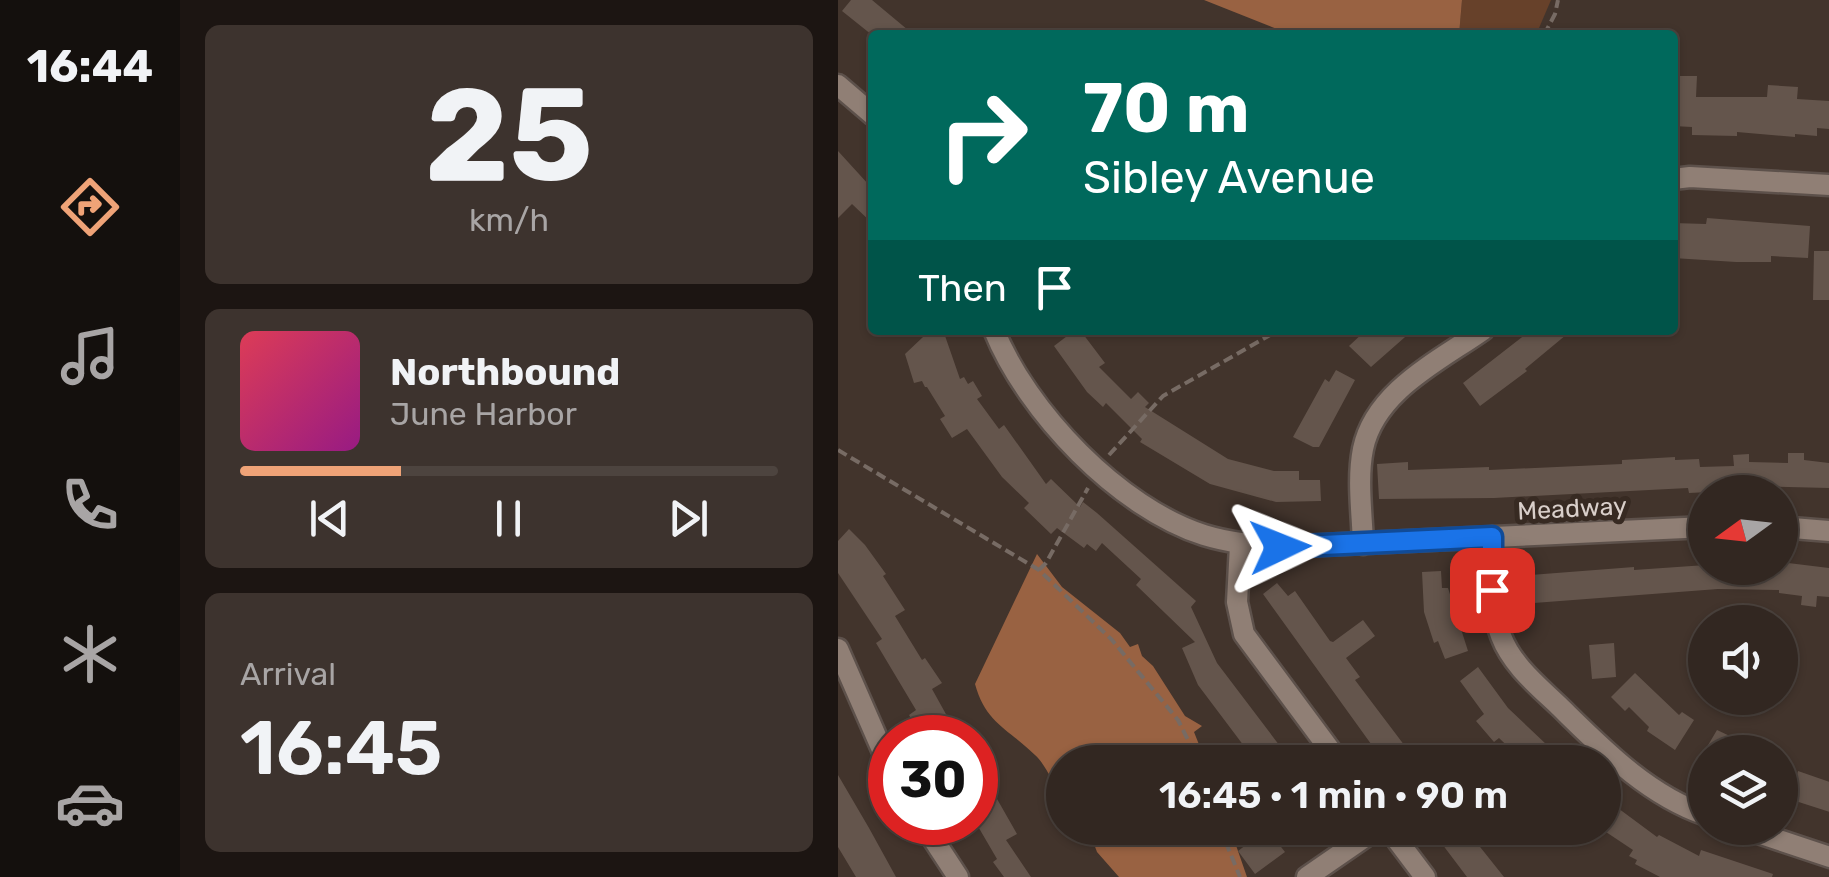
<!DOCTYPE html>
<meta charset="utf-8">
<style>
body{margin:0;font-family:Rubik,sans-serif;background:#3d332e;color:#f1f3f6;height:100vh;display:flex;flex-direction:column;font-size:38px;white-space:nowrap}
*{box-sizing:border-box;margin:0}
p{font-size:32px;color:#a8a5a5}
.icon{flex:none;width:55px;height:55px;fill:none;stroke:currentColor;stroke-width:2;stroke-linecap:round;stroke-linejoin:round}
.map{position:relative;flex:1;overflow:hidden}
.drawer{display:flex;flex-direction:column;gap:25px;padding:25px;background:#1c1512;width:658px}
.drawer>*{flex:none}
.banner{position:absolute;left:30px;top:30px;width:810px;height:305px;border-radius:10px;box-shadow:0 2px 8px #0004,0 0 0 2px #4d443f;background:#00695c;color:#fff;overflow:hidden}
.needle{width:65px;rotate:255deg}
.controls{position:absolute;left:850px;top:475px;display:grid;gap:20px}
.controls a{display:grid;place-items:center;width:110px;height:110px;border-radius:50%;background:#322721;box-shadow:0 2px 8px #0004,0 0 0 2px #4d443f;font-size:50px}
.speed{position:absolute;left:30px;top:715px;display:flex;gap:20px;font-size:50px;font-weight:700;text-align:center}
.speed>*{display:grid;place-content:center;width:130px;height:130px;border-radius:50%;background:#322721;box-shadow:0 2px 8px #0004,0 0 0 2px #4d443f;line-height:1}
.speed .limit{border:15px solid #d22;background:#fff;color:#111}
.pin{position:absolute;display:grid;place-items:center;width:85px;height:85px;color:#fff;margin:-42px;border-radius:20px;box-shadow:0 5px 15px #0006}
.me{position:absolute;width:110px;margin:-55px;rotate:88deg;stroke-linejoin:round;filter:drop-shadow(0 0 8px #0008)}
.turn{display:flex;align-items:center;gap:35px;height:210px;padding:0 50px;font-size:45px}
.turn .icon{width:130px;height:130px;stroke-width:2.5}
.turn b{display:block;font-size:70px;line-height:85px}
.then{display:flex;align-items:center;height:95px;padding:0 50px;background:#0003;gap:20px;font-size:38px}
.big{font-size:75px;font-weight:600;line-height:1.1}
.drawer .tile{flex:1;display:flex;flex-direction:column;justify-content:center;gap:15px;min-width:0;padding:0 35px;border-radius:15px;background:#3d332e}
.drawer .dial{align-items:center;gap:0}
.dial b{font-size:130px;line-height:1}
.song{display:flex;align-items:center;gap:30px}
.cover{width:120px;height:120px;border-radius:15px;background:linear-gradient(135deg,hsl(350 70% 55%),hsl(310 70% 35%))}
.played{height:10px;border-radius:5px;background:linear-gradient(90deg,#efa377 30%,#4d443f 30%)}
.keys{display:flex;justify-content:space-around;direction:ltr}
.trip{position:absolute;left:208px;top:745px;width:575px;height:100px;border-radius:50px;background:#322721;box-shadow:0 2px 8px #0004,0 0 0 2px #4d443f;font-weight:600;line-height:100px;text-align:center}
main{display:flex;flex:1;min-height:0}
.tabs{display:flex;flex-direction:column;width:180px;justify-content:space-around;align-items:center;background:#14100d;color:#a8a5a5}
.tabs .icon{width:70px;height:70px}
.tabs .selected{color:#efa377}
.tabs b{font-size:45px;color:#f1f3f6}
.map>svg:first-child{display:block}
</style>
<main>
<nav class="tabs">
<b>16:44</b>
<svg class="icon selected" aria-label="directions" viewBox="0 0 24 24"><path d="M12 3l9 9-9 9-9-9zM9 14v-3h6M13 9l2 2-2 2"/></svg>
<svg class="icon" aria-label="music" viewBox="0 0 24 24"><path d="M9 18V5l10-2v13"/><circle cx="6" cy="18" r="3"/><circle cx="16" cy="16" r="3"/></svg>
<svg class="icon" aria-label="phone" viewBox="0 0 24 24"><path d="M5 4h4l2 5-3 2q2 4 5 5l2-3 5 2v4C11 20 4 13 5 4z"/></svg>
<svg class="icon" aria-label="climate" viewBox="0 0 24 24"><path d="M12 3v18M4 7l16 10M4 17L20 7"/></svg>
<svg class="icon" aria-label="car" viewBox="0 0 24 24"><path d="M5 17H2v-5l4-1 3-4h7l3 4 3 1v5h-3M9 17h6M6 11h13"/><circle cx="7" cy="17" r="2"/><circle cx="17" cy="17" r="2"/></svg>
</nav>
<section class="drawer">
<div class="tile dial"><b>25</b><p>km/h</p></div>
<div class="tile">
<div class="song"><i class="cover"></i><div><b>Northbound</b><p>June Harbor</p></div></div>
<div class="played"></div>
<div class="keys"><svg class="icon" aria-label="previous" viewBox="0 0 24 24"><path d="M18 5L8 12l10 7zM5 5v14"/></svg><svg class="icon" aria-label="pause" viewBox="0 0 24 24"><path d="M8 5v14M16 5v14"/></svg><svg class="icon" aria-label="next" viewBox="0 0 24 24"><path d="M6 5l10 7-10 7zM19 5v14"/></svg></div>
</div>
<div class="tile"><p>Arrival</p><b class="big">16:45</b></div>
</section>
<div class="map">
<svg width="992" height="877" viewBox="0 0 992 877">
<rect width="100%" height="100%" fill="#42342c"/>
<path fill="#67412a" d="M624 0H713L698 35H621Z"/>
<path fill="#996242" d="M366 0H624L621 35H454Z
M199 554 224 587 282 633 292 647 300 644 304 656 315 666 347 716 364 726 356 732 368 762H225V793C213 783 209 766 197 755 171 729 148 724 137 684Z
M250 828H392L409 877H281L259 852Z"/>
<path fill="#64554c" d="M13 0H34L76 35H34L4 11Z
M841 76H859L858 97H929L930 85 960 87 959 99 992 101V129L979 128V136L957 134V137L899 132V136L854 135V127L835 126V81H841Z
M0 151 31 185 29 188 35 194V224L14 204 0 218Z
M869 218 972 226 970 258 933 256V262H898L835 258V223L868 224Z
M976 251H992V300H975Z
M78 330H105L122 379 126 377 130 384 135 381 144 396 139 399 161 429 166 425 208 484 213 479 242 507 245 502 259 513 358 601 353 607 379 663 454 762H418L360 685 344 648 357 642 298 585 303 579 264 543 258 551 249 544 246 548 219 528 213 534 186 508 191 503 164 477 129 429 114 438 102 419 107 416 89 387H87L84 381 76 383 67 354 85 337Z
M237 330H242L267 363 261 367 293 399 300 392 311 403 307 407 390 459 436 471H461V480H482L483 501 438 502 372 484 302 442 304 439 268 403 265 407 249 392 216 346Z
M528 330H575L533 367 511 346Z
M693 330H734L687 369 689 371 642 406 625 383Z
M498 370 517 380 481 447H475L455 437 487 379 491 382Z
M950 453H966V460L992 463V488L912 486V490L851 493 850 488 656 498 541 499 539 464 570 462V470L651 467V470L784 464V460L837 457V460L861 459 862 467 896 466 895 455 911 454V462L950 463Z
M11 529 27 545 48 574 45 576 67 610 57 616 84 660 87 658 104 683 94 689 114 725 92 738H84L71 715 78 710 38 643 44 639 0 573V541Z
M942 562 992 568V597L979 596 978 607 963 605 964 596 941 593V590L880 589 682 604 680 576 796 567V570L868 565V568H942Z
M603 571 604 588H610L630 651 607 659 600 641 596 643 586 612 584 572Z
M439 583 450 596 457 591 492 641 495 642 525 620 537 636 508 658 522 677 517 680 579 762H546L425 594Z
M776 643 778 677 754 679 751 645Z
M640 667 670 708 727 762H686L661 738 656 742 638 721 646 714 622 681Z
M797 673 841 715 844 712 856 720 837 750 809 731 811 727 791 707 787 711 773 697Z
M879 730 926 752H866Z
M138 762 179 834 168 840 193 877H166L155 862 159 859 138 823Z
M960 771 992 782V812L942 796V774L958 779Z
M0 775 31 828 58 877H18L0 847Z
M765 797 819 837 821 835 861 856 863 850 935 874 934 877H822L797 864 799 860 791 856 795 850 762 828H765Z
M592 828H627L666 877H629Z
M429 829 447 852 417 874 400 851Z"/>
<g fill="none" stroke-linecap="round" stroke-linejoin="round">
<defs>
<path id="minor" d="M0 85 35 115
M835 179 852 177 992 185
M156 330C189 412 281 508 366 535 392 543 416 545 442 547L868 527
M942 527 992 531
M654 537C654 569 651 605 663 636 674 665 699 685 721 706 764 748 809 795 868 815
M525 544C524 513 519 479 525 449 537 391 601 361 645 330
M402 545 399 602 406 634 501 762
M0 649 52 768
M84 822 120 877
M550 828 587 877
M905 828 992 857
M469 877 540 828"/>
</defs>
<use href="#minor" stroke="#5d514b" stroke-width="25"/>
<path stroke="#776b64" stroke-width="4" stroke-dasharray="10 5" stroke-linecap="butt" d="M706 35 717 14 720 0
M0 450 201 570 274 640 340 720 361 762
M271 455 325 396 441 330
M201 570 208 563 250 488
M382 828 402 877"/>
<use href="#minor" stroke="#907f75" stroke-width="20"/>
</g>
<g fill="none" stroke-linecap="round" stroke-linejoin="round">
<defs>
<path id="route" d="M442 547 654 537V590"/>
</defs>
<use href="#route" stroke="#114b97" stroke-width="25"/>
<use href="#route" stroke="#1a73e8" stroke-width="18"/>
</g>
<g text-anchor="middle" stroke-width="10" stroke-linejoin="round" paint-order="stroke">
<g font-size="25" fill="#d9cfca" stroke="#372a22">
<text transform="translate(734 508) rotate(-3)" y="9">Meadway</text>
</g>
</g>
</svg>
<div class="controls">
<a><svg class="needle" viewBox="-14 -14 28 28"><path d="M0-13l5 13h-10z" fill="#e53935"/><path d="M0 13l5-13h-10z" fill="#a8a5a5"/></svg></a>
<a><svg class="icon" aria-label="sound" viewBox="0 0 24 24"><path d="M4 9h4l5-4v14l-5-4H4zM17 9q2 3 0 6"/></svg></a>
<a><svg class="icon" aria-label="layers" viewBox="0 0 24 24"><path d="M12 4l9 5-9 5-9-5zM3 14l9 5 9-5"/></svg></a>
</div>
<div class="speed"><div class="limit">30</div></div>
<div class="pin" style="left:654px;top:590px;background:#d93025"><svg class="icon" aria-label="arrive" viewBox="0 0 24 24"><path d="M6 21V4h12l-3 4 3 4H6"/></svg></div>
<svg class="me" style="left:442px;top:547px" viewBox="-20 -20 40 40"><path d="M0-17L14 15 0 8-14 15z" fill="#1a73e8" stroke="#fff" stroke-width="4"/></svg>
<div class="trip">16:45 · 1 min · 90 m</div>
<div class="banner">
<div class="turn"><svg class="icon" aria-label="right" viewBox="0 0 24 24"><path d="M7 20v-9h11M14 6l5 5-5 5"/></svg><div><b>70 m</b>Sibley Avenue</div></div>
<div class="then">Then<svg class="icon" aria-label="arrive" viewBox="0 0 24 24"><path d="M6 21V4h12l-3 4 3 4H6"/></svg></div>
</div>
</div>
</main>
